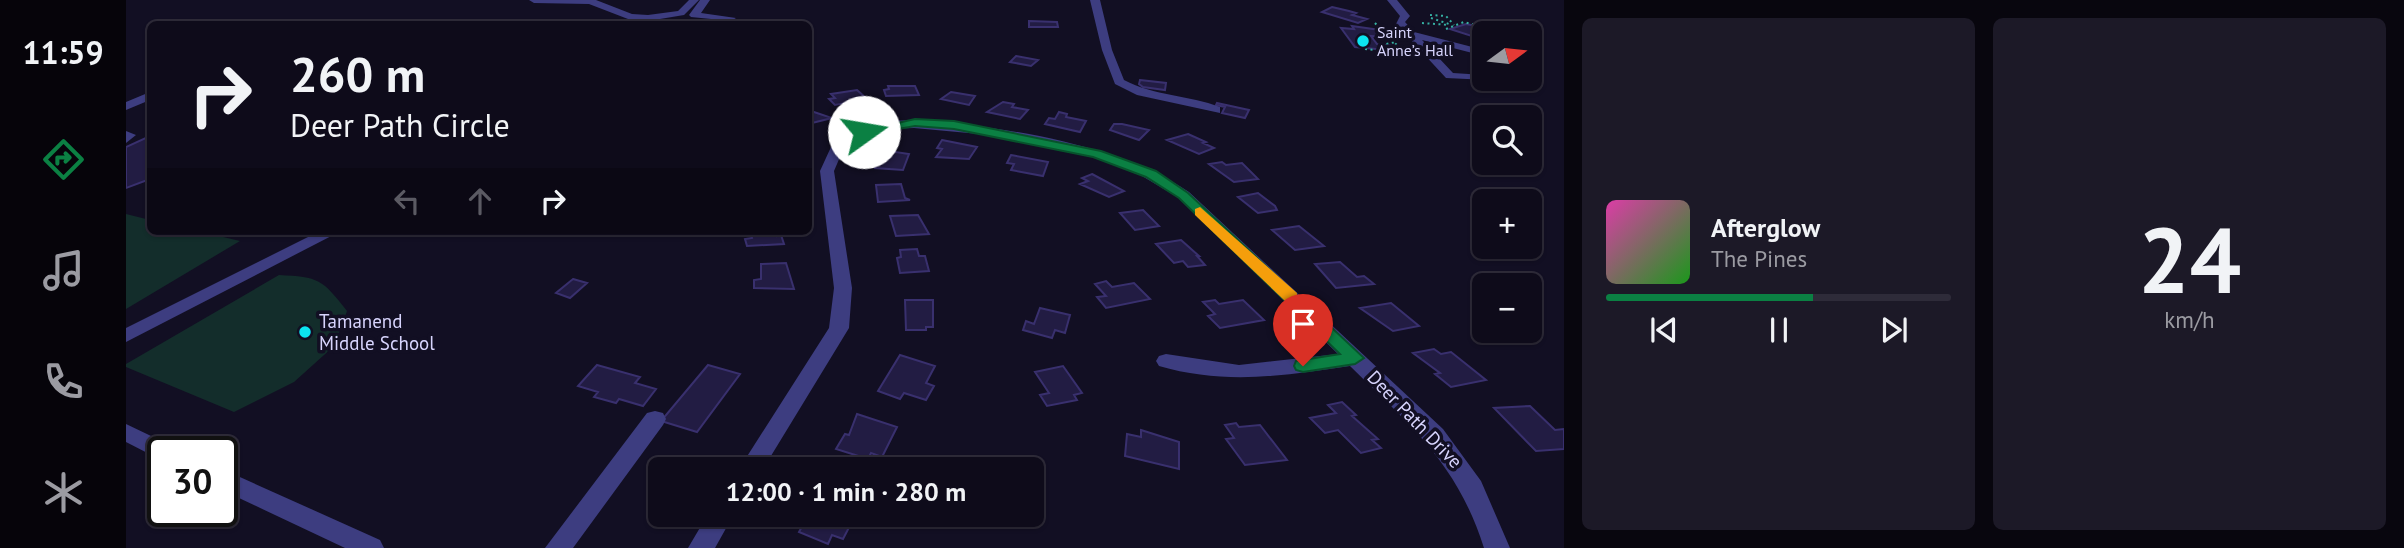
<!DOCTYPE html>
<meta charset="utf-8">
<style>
body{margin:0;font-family:"PT Sans",sans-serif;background:#1c1927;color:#f1f3f6;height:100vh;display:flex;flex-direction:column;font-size:26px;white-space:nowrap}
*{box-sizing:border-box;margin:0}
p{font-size:23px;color:#9b9ba2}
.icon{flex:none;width:38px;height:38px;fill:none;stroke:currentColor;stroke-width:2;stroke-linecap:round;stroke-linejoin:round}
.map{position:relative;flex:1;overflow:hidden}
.sheet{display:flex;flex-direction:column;gap:18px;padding:18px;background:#08060e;width:840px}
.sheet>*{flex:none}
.hud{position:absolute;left:21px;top:21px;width:665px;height:214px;border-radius:10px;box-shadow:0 2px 5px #0004,0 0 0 2px #2e2b39;background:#0e0b1a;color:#f1f3f6;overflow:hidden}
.needle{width:46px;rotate:75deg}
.controls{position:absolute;left:1346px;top:21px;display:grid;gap:14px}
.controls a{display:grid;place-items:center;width:70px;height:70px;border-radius:10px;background:#0e0b1a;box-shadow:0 2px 5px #0004,0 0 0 2px #2e2b39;font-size:35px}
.speed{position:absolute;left:21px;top:436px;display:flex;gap:14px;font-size:35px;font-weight:700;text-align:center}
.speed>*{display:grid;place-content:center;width:91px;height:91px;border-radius:50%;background:#0e0b1a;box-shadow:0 2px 5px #0004,0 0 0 2px #2e2b39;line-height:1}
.speed .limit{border:4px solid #111;border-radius:10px;background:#fff;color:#111}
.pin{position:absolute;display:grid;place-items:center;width:60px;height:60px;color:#fff;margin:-72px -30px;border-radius:50% 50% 50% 0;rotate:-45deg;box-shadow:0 0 7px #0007}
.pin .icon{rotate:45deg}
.me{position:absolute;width:77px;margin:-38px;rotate:77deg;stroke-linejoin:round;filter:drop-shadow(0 0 5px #0008)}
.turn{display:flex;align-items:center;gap:24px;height:147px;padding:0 28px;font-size:32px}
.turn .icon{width:91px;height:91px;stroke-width:2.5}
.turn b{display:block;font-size:49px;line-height:60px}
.lanes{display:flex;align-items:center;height:66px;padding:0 28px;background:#0003;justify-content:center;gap:35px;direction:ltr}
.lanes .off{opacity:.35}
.sheet .card{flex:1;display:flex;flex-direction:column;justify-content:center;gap:10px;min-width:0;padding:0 24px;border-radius:10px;background:#1c1927}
.sheet .dial{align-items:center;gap:0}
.dial b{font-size:91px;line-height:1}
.song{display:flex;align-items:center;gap:21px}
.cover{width:84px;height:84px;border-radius:10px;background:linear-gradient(135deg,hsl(320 70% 55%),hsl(120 70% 35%))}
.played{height:7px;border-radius:4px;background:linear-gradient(90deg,#0b8043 60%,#2e2b39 60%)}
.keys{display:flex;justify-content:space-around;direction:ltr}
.sheet .tiles{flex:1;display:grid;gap:18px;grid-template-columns:repeat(2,1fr)}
.trip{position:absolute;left:522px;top:457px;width:396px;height:70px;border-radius:10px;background:#0e0b1a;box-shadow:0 2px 5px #0004,0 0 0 2px #2e2b39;font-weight:600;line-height:70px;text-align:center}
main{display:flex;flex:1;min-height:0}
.menu{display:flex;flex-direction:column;width:126px;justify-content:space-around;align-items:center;background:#06040a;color:#9b9ba2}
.menu .icon{width:49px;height:49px}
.menu .selected{color:#0b8043}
.menu b{font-size:32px;color:#f1f3f6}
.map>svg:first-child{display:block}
</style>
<main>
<nav class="menu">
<b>11:59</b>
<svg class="icon selected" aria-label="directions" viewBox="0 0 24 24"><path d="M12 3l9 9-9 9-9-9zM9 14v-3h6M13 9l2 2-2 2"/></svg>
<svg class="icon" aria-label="music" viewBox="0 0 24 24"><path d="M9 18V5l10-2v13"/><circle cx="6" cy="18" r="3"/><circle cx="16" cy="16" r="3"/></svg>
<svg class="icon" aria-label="phone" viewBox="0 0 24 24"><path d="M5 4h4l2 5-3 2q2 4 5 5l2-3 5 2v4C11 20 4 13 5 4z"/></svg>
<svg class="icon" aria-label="climate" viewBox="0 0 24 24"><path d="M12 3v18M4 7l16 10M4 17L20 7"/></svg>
</nav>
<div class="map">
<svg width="1438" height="548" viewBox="0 0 1438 548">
<rect width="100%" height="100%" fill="#120f23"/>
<path fill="#132d2b" d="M0 214 24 220V231H72L114 241 0 309Z
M153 275C193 277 196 279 221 311L208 346 168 382 108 412 0 367V364Z"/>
<path fill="#221c43" stroke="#39306e" stroke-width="2" d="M1206 7 1223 11 1230 13 1226 15 1241 19 1232 23 1196 12Z
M903 21 931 22 932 27H903Z
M1340 24 1376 31 1378 33H1358V40L1324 29Z
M1226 26 1261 31 1267 38 1245 36 1251 44 1267 46 1271 51 1229 47 1215 28 1228 29Z
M890 56 912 60 905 66 884 62Z
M1014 80 1040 83 1039 90 1017 87 1013 84Z
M762 86H789L793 95 760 96 758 90 763 89Z
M731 90 741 99 709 105 703 99 709 98 705 94Z
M825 92 849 96 843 105 815 99Z
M877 102 888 104 886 107 902 110 894 119 861 112Z
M1091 103 1123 110 1119 118 1096 113 1099 107 1090 105Z
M682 110 706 118 682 124Z
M933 112 941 114 940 117 960 121 954 132 919 124 923 118 929 119Z
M988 124H996L1023 130 1013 140 984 130Z
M1062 134 1080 142 1077 143 1088 148 1073 154 1041 140Z
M24 136V179L0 188V147Z
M816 140 851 147 843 159 810 157 816 149 811 148Z
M756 150 783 154 777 170 749 168Z
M885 155 922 162 917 176 885 170 888 164 881 163Z
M1096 162 1100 165 1116 163 1132 179 1108 182 1083 164Z
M966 174 998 191 983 197 954 184 962 181 956 178Z
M775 184 779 198 784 200 752 202 750 185Z
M1132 193 1149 206 1151 210 1132 213 1112 197Z
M1017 210 1033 226 1009 230 994 213Z
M792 215 803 234 770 236 764 216Z
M1173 226 1198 246 1169 250 1146 230Z
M624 231H649L651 236 655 235 658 244 621 246 619 239 626 238Z
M1055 240 1073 256H1071L1079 265 1062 267 1057 261 1048 263 1030 244Z
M791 249 793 256H799L803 271 774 273 771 258 775 257 774 250Z
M1214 262 1231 277 1238 276 1248 284 1210 288 1189 264Z
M660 263 668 289 628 288V280L635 279V264Z
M447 279 461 283 444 298 430 293Z
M980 281 986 287 1008 283 1024 299 980 308 971 297 980 296 969 284Z
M779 300H807V327H800V330H780Z
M1089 300 1093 304 1117 300 1138 320 1094 328 1082 316 1089 314 1077 302Z
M1265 303 1293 326 1267 331 1234 308Z
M914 308 944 315 939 333 929 330 926 338 897 330 900 321 908 324Z
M1308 349 1315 354 1325 352 1360 380 1325 387 1309 374 1314 373 1287 353Z
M774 355 809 366 800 383 808 386 800 400 778 393 774 399 752 391Z
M471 365 514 377 509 383 530 389 517 406 493 399 490 403 468 397 472 392 452 386Z
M582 365 614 374 571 432 535 421Z
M937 366 956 393 948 395 951 400 921 406 914 395 923 393 909 372Z
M1216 402 1230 415 1226 416 1252 439 1246 440 1255 448 1235 453 1212 430 1199 433 1184 418 1210 413 1202 405Z
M1404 406 1429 430 1438 429V449L1410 451 1368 408Z
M731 414 771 427 756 457 745 453 742 459 710 449 719 434 723 435Z
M1110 423 1113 427 1134 425 1161 460 1119 465 1100 439 1108 438 1099 425Z
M1015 430 1053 442V469L999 456 1001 434 1015 437Z
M683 514H730L717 539 706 535 702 544 673 532Z"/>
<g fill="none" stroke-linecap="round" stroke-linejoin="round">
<path stroke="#35b0a3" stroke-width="2" stroke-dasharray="2 3.5" stroke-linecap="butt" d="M1304 15 1320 16 1328 25
M1305 18 1323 24
M1249 23 1256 31
M1296 23 1323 25
M1320 29 1338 22 1380 33
M1255 45 1270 42
M1239 49 1274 52 1269 45 1272 42"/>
<path fill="#3d3d80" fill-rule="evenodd" d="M403 0H470L506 14 522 15 552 11 563 0H573L558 15 522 21 502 19 463 4 408 3Z
M574 0H584L575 13 610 18 605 21 565 17 563 15Z
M964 0H974L986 50 998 80C1028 96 1063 95 1094 107V113L1011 95 989 84 976 50Z
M1261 0H1271L1284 16 1279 22 1288 32 1358 50V56L1296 40 1327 73 1358 75V79L1362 80 1320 78 1270 24 1274 16Z
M24 92V100L0 110V102Z
M788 120C875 126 990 143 1063 192L1317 429 1355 481 1384 548H1358C1331 463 1285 426 1224 366 1158 376 1098 385 1033 366L1030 361 1033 356 1040 354 1113 365 1212 354 1053 198 1016 176 970 158 853 134 788 128 758 129 736 136 717 150 708 171 726 288 723 328 637 469H613L703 328 708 288 694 171 705 147 726 130 758 121Z
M0 131 10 135 0 143Z
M194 231H215L0 342V328Z
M529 411 537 413 540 419 537 425 447 548H419L521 413Z
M0 424 46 446 49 452H37V461L0 442Z
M96 469 254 540 258 548H219L96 490Z
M582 514H608L589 548H562Z"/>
</g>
<path fill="#0b8043" stroke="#07532c" stroke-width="2" d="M789 119 828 121 975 151 1030 171 1062 193 1238 358 1229 364 1177 372 1170 370 1168 366 1170 361 1214 354 1053 198 1020 177 967 157 828 129 789 126 738 135 732 132Z"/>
<path fill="#f59e0b" d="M1074 207 1171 293V301H1159L1069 215V209Z"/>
<g fill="#0ce4f1" stroke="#120f23" stroke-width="2.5">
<circle cx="1237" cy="41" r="7"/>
<circle cx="179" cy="332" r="7"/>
</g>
<g text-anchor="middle" stroke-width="7" stroke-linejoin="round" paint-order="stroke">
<g font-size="16" fill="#d7d4fd" stroke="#120f23" text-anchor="start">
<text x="1251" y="38">Saint<tspan x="1251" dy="18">Anne’s Hall</tspan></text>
</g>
<g font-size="19" fill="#d7d4fd" stroke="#120f23" text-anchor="start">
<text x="193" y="328">Tamanend<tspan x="193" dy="22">Middle School</tspan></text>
</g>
<g font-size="19" fill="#d7d4fd" stroke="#120f23">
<text transform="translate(1289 419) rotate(46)" y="7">Deer Path Drive</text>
</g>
</g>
</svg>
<div class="controls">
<a><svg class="needle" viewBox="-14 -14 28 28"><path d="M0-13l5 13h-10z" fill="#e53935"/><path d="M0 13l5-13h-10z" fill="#9b9ba2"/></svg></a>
<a><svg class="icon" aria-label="search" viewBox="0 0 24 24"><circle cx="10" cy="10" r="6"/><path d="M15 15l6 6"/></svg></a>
<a>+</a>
<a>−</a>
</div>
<div class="speed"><div class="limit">30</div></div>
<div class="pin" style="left:1177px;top:366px;background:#d93025"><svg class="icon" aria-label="arrive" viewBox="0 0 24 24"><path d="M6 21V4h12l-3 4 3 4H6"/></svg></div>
<svg class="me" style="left:738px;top:132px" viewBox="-20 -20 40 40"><circle r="19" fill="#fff"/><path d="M0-13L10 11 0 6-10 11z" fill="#0b8043"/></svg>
<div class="trip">12:00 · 1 min · 280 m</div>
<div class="hud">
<div class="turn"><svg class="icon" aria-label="right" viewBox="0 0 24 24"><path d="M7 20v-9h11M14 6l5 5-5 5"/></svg><div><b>260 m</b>Deer Path Circle</div></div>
<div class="lanes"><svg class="icon off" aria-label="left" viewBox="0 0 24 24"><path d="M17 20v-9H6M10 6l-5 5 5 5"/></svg><svg class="icon off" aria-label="ahead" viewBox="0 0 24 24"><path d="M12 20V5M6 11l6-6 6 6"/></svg><svg class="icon" aria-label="right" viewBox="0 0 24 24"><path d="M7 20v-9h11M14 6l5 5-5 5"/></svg></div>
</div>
</div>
<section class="sheet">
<div class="tiles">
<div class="card">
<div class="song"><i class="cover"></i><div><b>Afterglow</b><p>The Pines</p></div></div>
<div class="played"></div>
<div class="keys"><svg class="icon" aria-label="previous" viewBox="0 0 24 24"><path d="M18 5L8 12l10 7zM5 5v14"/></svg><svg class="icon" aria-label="pause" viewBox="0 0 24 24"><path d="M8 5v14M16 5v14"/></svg><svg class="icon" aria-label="next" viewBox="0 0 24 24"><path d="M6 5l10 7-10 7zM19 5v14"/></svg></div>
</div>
<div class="card dial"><b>24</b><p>km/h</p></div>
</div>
</section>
</main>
